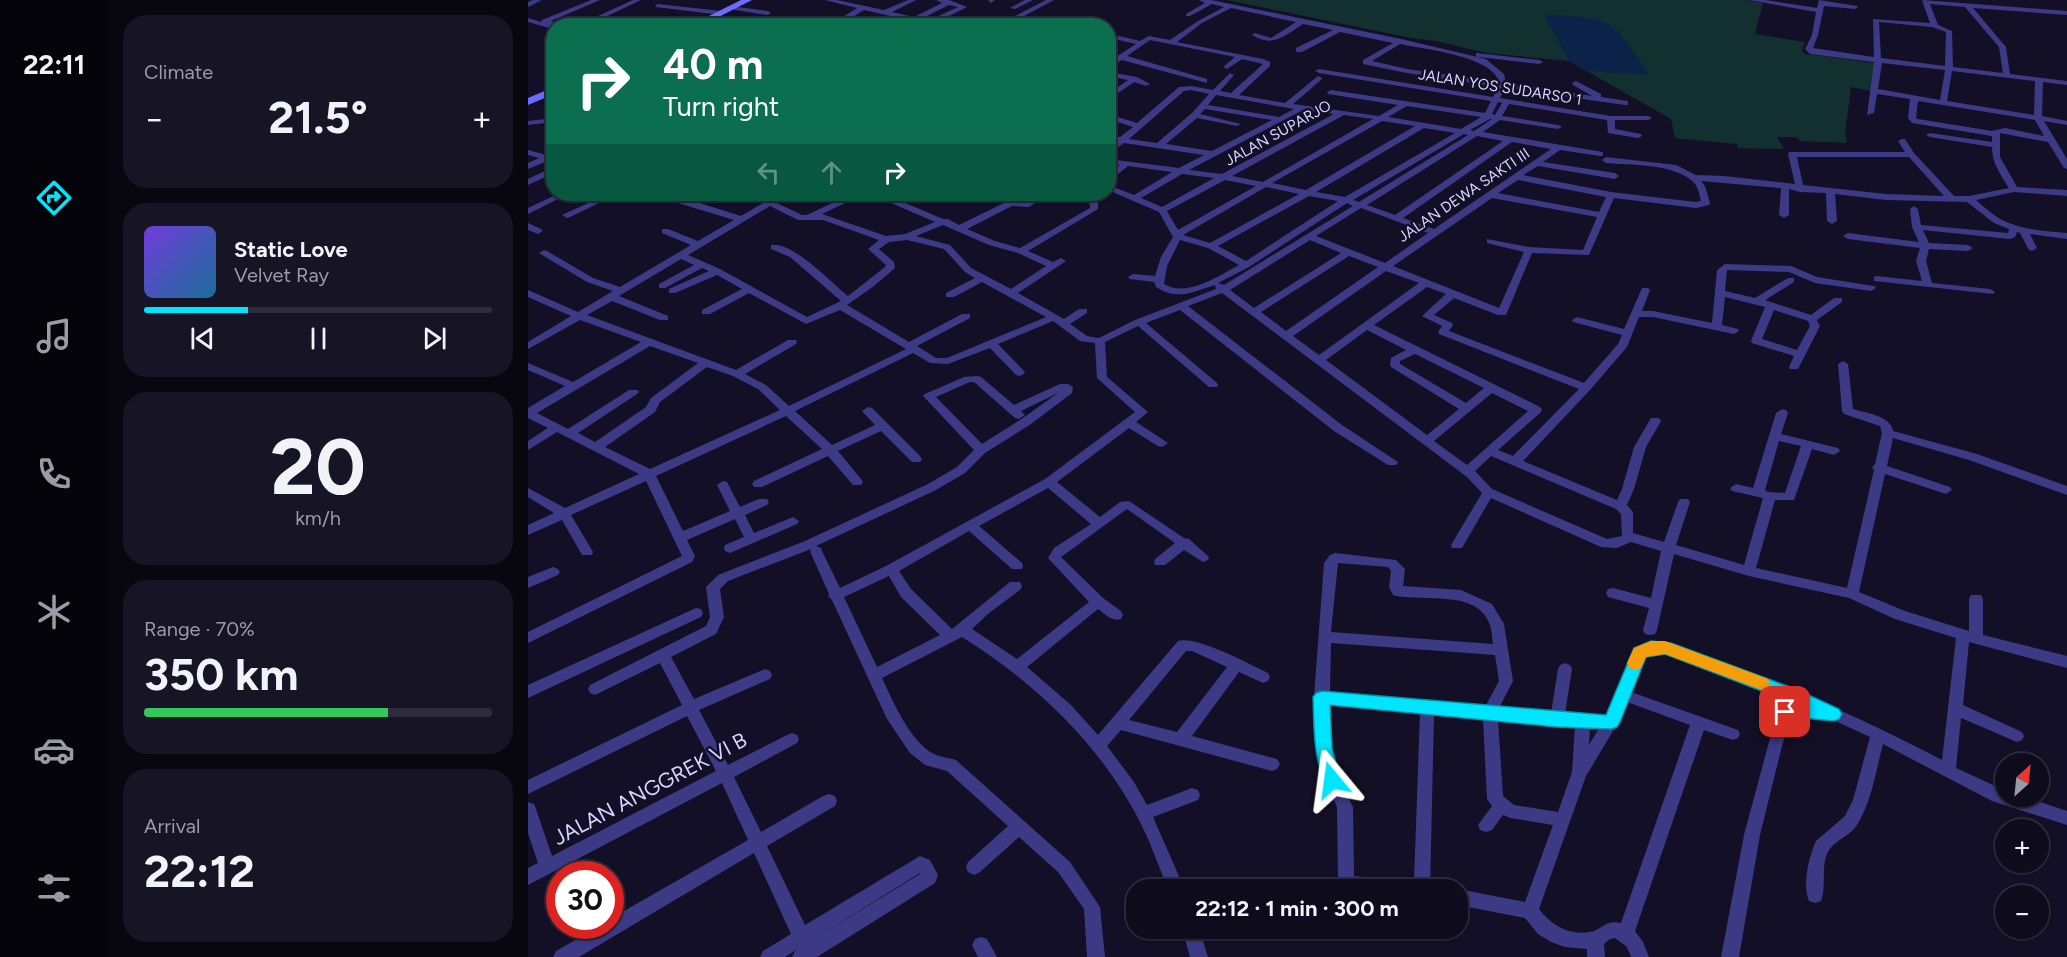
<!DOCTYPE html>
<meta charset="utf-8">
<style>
body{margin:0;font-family:Figtree,sans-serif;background:#171425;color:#f1f3f6;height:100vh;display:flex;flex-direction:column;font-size:22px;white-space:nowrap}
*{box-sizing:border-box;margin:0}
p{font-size:20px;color:#9b9ba3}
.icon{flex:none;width:33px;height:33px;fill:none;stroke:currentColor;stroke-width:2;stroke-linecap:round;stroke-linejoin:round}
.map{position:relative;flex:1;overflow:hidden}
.drawer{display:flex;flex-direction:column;gap:15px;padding:15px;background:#08060f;width:420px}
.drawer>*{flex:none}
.hud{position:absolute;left:18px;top:18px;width:570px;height:183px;border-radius:24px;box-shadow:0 2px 4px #0004,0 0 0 2px #2e2b3b;background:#0b6e4f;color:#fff;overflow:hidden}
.needle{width:39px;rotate:27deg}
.fabs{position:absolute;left:1467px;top:753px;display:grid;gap:12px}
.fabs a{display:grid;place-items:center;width:54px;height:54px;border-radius:50%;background:#0e0b1c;box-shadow:0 2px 4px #0004,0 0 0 2px #2e2b3b;font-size:30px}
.speed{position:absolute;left:18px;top:861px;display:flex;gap:12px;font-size:30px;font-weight:700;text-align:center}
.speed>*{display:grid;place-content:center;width:78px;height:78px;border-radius:50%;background:#0e0b1c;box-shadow:0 2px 4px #0004,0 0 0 2px #2e2b3b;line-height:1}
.speed .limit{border:9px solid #d22;background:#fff;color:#111}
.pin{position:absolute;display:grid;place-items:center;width:51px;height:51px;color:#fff;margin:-26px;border-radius:12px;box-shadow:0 3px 9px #0006}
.me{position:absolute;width:66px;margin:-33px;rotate:344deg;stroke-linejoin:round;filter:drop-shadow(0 0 4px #0008)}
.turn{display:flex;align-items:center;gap:21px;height:126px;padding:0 18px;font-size:27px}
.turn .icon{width:78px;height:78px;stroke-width:2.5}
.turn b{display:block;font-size:42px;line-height:51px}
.lanes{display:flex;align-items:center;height:57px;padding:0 18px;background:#0003;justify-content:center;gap:30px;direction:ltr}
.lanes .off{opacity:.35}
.big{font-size:45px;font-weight:700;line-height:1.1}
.drawer .card{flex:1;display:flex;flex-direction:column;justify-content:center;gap:9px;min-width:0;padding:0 21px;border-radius:24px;background:#171425}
.drawer .dial{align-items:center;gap:0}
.dial b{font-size:78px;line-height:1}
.song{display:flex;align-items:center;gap:18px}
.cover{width:72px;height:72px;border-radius:9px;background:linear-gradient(135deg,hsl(260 70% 55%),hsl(200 70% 35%))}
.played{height:6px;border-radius:3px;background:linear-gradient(90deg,#00e5ff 30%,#2e2b3b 30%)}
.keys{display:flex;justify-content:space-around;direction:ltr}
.heat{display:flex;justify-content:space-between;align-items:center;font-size:33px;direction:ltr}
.charge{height:9px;border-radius:4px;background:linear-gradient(90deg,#34c759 70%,#2e2b3b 0)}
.trip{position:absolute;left:598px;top:879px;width:342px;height:60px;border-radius:24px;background:#0e0b1c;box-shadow:0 2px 4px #0004,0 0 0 2px #2e2b3b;font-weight:700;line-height:60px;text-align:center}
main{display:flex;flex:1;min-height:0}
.tab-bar{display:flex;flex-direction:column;width:108px;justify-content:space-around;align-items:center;background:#06040b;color:#9b9ba3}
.tab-bar .icon{width:42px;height:42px}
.tab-bar .on{color:#00e5ff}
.tab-bar b{font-size:27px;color:#f1f3f6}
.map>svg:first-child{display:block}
</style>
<main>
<nav class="tab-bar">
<b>22:11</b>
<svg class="icon on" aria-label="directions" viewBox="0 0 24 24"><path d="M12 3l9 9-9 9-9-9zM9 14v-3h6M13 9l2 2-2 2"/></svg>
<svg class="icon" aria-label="music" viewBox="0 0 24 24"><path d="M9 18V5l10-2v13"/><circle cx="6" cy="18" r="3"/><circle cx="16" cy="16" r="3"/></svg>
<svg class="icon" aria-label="phone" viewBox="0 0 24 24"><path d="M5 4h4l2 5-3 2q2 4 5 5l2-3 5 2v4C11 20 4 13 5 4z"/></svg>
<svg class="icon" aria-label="climate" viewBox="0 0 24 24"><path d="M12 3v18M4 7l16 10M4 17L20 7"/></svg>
<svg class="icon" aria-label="car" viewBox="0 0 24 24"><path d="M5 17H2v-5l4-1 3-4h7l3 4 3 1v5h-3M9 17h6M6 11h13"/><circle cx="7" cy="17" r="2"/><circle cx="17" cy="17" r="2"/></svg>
<svg class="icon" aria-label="filters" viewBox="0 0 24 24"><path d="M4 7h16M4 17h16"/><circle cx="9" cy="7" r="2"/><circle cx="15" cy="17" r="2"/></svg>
</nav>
<section class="drawer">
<div class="card"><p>Climate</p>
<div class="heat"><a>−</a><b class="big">21.5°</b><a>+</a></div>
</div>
<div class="card">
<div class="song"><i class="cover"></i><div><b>Static Love</b><p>Velvet Ray</p></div></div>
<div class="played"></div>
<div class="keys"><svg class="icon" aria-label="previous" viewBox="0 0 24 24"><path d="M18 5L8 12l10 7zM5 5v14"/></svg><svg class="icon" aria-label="pause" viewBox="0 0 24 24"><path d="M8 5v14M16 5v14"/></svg><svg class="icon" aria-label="next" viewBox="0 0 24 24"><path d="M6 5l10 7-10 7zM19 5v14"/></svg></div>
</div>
<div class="card dial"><b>20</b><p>km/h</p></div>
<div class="card"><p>Range · 70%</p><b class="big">350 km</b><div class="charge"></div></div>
<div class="card"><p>Arrival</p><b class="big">22:12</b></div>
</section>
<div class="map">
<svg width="1539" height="957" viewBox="0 0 1539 957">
<rect width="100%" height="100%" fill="#130f26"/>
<path fill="#12302f" d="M699 0H1217L1235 3 1227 34 1277 42 1274 51 1278 54 1348 63 1342 91 1323 87 1317 133 1319 143 1272 141 1268 137H1249L1256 149 1210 148 1209 144 1147 138 1143 119 1041 61 958 53 908 41 883 38Z"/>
<path fill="#0c2248" d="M1016 15C1036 16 1062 15 1080 24 1097 34 1110 59 1121 75L1060 71 1041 61Z"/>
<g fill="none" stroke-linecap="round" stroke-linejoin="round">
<path stroke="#0c2248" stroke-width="2" d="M0 6 14 0"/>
<path fill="#3d3a85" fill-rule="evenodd" d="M5 0H13L0 7V2Z
M63 0H72L23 21 37 26 24 25 21 28 0 22V18L13 22 14 20Z
M105 0H113L58 26H48Z
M297 0H309L356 10 380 0H388L364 12 386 17 414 3 408 0H421L439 7 409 22 421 26H406L374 18 362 26H353L367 17 336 10 310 26H301L329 8ZM421 5 430 7 402 20 393 19Z
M460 0H467L463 3Z
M497 0H505L487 9 482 8Z
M518 0H526L477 26H468Z
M671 0H683L873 39 958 59 976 74 978 83 1064 96 1045 85 1044 83 1048 81 1073 94V97L1100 101V105H1097L977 88 972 98 1083 116H1120L1124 118 1120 120H1087V129L1113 134 1114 136 1110 138 1080 133 1079 120 981 104 974 116 1030 125 1034 127 1030 129 972 120 955 132 1075 152V156H1072L1032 150 1015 162 1087 173 1091 176 1087 179 1010 166 995 175 1083 192 1168 202 1173 201C1171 193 1170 185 1163 180 1144 164 1103 165 1078 163L1074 160 1078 157 1148 165 1168 175 1196 176 1267 184 1260 154 1261 152H1377L1370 141 1374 139H1377L1386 153 1426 196H1441L1481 188C1472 174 1464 163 1464 147L1402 137 1398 135 1402 133 1464 142V136L1384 123 1380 118 1382 99 1349 94 1346 113 1339 115 1346 62 1282 54 1277 49 1284 35 1288 12 1221 0H1237L1289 8 1291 0 1329 6 1330 7 1327 9 1296 6 1290 35 1285 48 1346 57 1345 19 1402 23 1394 0 1539 11V15L1445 8 1478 47 1482 74 1539 81V85L1515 82 1514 116 1539 121V125L1516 121 1539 159V169L1536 168 1520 142 1472 133V157L1489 187 1539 190V196L1486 192 1448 200C1456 207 1465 215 1474 220 1494 230 1517 231 1539 233V239L1502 234 1509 248 1504 251 1501 250 1492 233 1489 232 1487 237 1482 239 1395 230 1401 243 1440 245 1445 248 1440 251 1401 249 1398 261 1404 283 1462 289 1467 292 1465 294 1346 281V277L1349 276 1394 281 1388 261 1392 248 1320 239 1315 236 1320 233 1391 242 1384 227 1382 209 1386 206 1390 209 1393 225 1480 233 1481 229 1466 223 1439 202 1358 200 1307 194 1309 221 1304 224 1299 221 1298 193 1272 192 1261 189V215L1256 218 1251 215 1253 188 1173 181 1177 186 1182 203 1181 205 1168 208 1086 198 1061 255 1004 253 978 315H970L926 298 906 315 924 323 925 325 921 331 1056 383 1090 344 1094 335 1045 322 1044 320 1049 317 1096 329 1114 288H1120L1122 290 1114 311H1125L1184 323 1189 270 1197 264 1263 266 1289 277 1346 286 1348 288 1343 291 1287 283 1261 272 1199 270 1197 291 1227 298 1260 278H1266V282L1237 300 1283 315 1306 298H1314V302L1289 320 1292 326 1270 369H1262L1261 367 1266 356 1224 343 1223 341 1237 307 1197 297 1194 325 1210 329 1211 331 1206 334 1125 317H1111L1099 347 1062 390 995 461 1089 500 1094 489 1106 447 1123 418H1131L1133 421 1118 447 1106 489 1099 505 1105 512V533L1136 542 1150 502 1152 499H1160L1162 502 1148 545 1216 565 1235 498 1204 491 1202 488 1208 484 1225 488 1248 413 1254 409 1258 410 1260 413 1253 434 1310 448 1312 451 1306 455 1284 449 1266 500H1247L1228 568 1319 588 1346 470 1344 467 1347 464 1354 433 1352 426 1316 414 1314 411 1310 364 1315 361 1320 364 1325 409C1338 413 1363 416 1365 431L1449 454 1539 486V495L1441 460 1365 438 1359 466 1422 487 1424 490 1418 494 1357 474 1331 592 1377 611 1441 631V599L1443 595H1453L1455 599V635L1539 656V668L1441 642 1435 705 1494 732 1496 736 1494 740 1489 742 1433 718 1428 768 1478 791V796H1494L1539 811V825L1464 801 1355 744C1348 770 1344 801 1329 825 1323 835 1308 840 1301 850 1292 864 1299 886 1293 901L1287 903 1281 901C1274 885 1281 856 1288 841L1317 816 1325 800 1342 737 1301 718 1263 716 1254 746 1232 835 1211 957H1193L1216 835 1248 716 1255 706 1271 705 1136 654H1124L1117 657 1103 692 1210 730 1212 734 1210 738 1205 740 1176 730 1107 931 1115 942 1121 957H1103L1099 947 1087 938 1082 939 1076 944 1077 957H1059V949L1037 947 1023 942 1010 934 997 918 930 905V889L997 902 1025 825 982 818 975 815 964 830 958 832 952 830 950 825 964 806 959 799 955 719 906 714 902 890H820L812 887 810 881 809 807 796 780 788 749 787 725 786 697 796 563 802 555 807 553 868 560 877 569 875 586 933 590 964 604 976 624 985 681 971 708 1023 713 1030 669 1032 665 1037 663 1042 665 1044 669 1037 714 1078 716 1087 696 1086 694 1107 649 1123 642H1137C1233 674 1325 713 1414 760L1428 638 1367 619 1321 598 1221 576 1146 554 1129 630 1127 634 1122 635 1117 634 1115 630 1121 608 1080 597 1078 593 1080 589 1085 588 1123 598 1133 551 1103 542 1089 548 1073 547 963 498 934 548H924L923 545 954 493 939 477 694 293 660 306 814 425 870 462 868 465H860L806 431 652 310 618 323 689 383 690 385 689 387H681L610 326 577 342 579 377 620 412 608 422 640 443 634 447 630 446 601 428 529 482 572 517 592 502 601 501 656 538 661 539 681 557 680 560 675 562 656 550 637 565H627L626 562 627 559 647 543 599 509 533 557 575 598 593 611 595 615 593 619C584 622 577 614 570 609L499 667 543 705 570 735 650 641C668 635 721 664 740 673L742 677 740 681 735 683 711 672 664 736 749 759 752 764 749 769 744 771 593 730 579 746 606 782 619 805 664 788 670 790 672 795 670 800 625 817 657 890H640C631 866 622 841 610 818 570 742 506 682 434 637L354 678C365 701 382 742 406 754 412 757 421 758 428 760L542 862 572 907 577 957H559L556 909 530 872 491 837 452 872 446 875 440 872 438 867 440 862 480 826 419 771 397 765 382 753 359 719 304 600 300 596 301 594 282 551 283 549 200 581 192 589 196 617 188 634 143 657 166 699 237 669 242 671 244 675 242 679 171 710 200 765 259 735 264 733 269 735 271 739 269 743 206 777 233 832 295 796 301 794 307 796 309 801 307 806 239 846 277 925 392 856 402 860 410 875 407 883 289 957H264L267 951 271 948 257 957H232L235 951 263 934 226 853 51 957H25L28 951 72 926H82V919L220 840 194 783 0 885V868L10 863 0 833V802L6 804 8 809 24 856 188 771 159 716 0 794V780L154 705 132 663 67 695 62 693 60 689 62 685 178 626 182 617 178 587 190 575 277 541 400 484 429 467 446 450 397 398 395 396 397 394 436 377 449 376 453 377 486 405 532 384H540L545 387 544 393 503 424 457 453 437 473 408 490 288 546 293 548 294 551 312 588 358 566 517 479 607 412 569 378 567 343 552 341 525 321 470 344 496 371 497 373 492 376 488 375 462 348 420 364 402 363 385 353 267 411 304 445 347 425 334 411 340 407 344 408 392 456 394 459 392 462H384L353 431 310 451 333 479 335 482 333 485H325L300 456 234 487H226L224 484 226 481 294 449 258 416 128 476 155 531 202 511 189 485 195 481 199 482 212 507 231 499H239L241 502 239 505 217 515 226 533 265 517 271 521 269 524 202 553 197 551 196 548 197 545 216 537 207 519 159 540 167 556 164 562 0 643V632L154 556 118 481 43 515 65 552 64 555H54L34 520 0 535V525L26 513 0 497V488L37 508 111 474 29 432 0 450V441L20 428 0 418V408L37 386 0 370V363L45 382 113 342 52 320 0 349V342L43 316 0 297V290L50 312 85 291 59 282 11 253 16 250 19 251 65 278 92 287 163 245 134 233V229H140L170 241 206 220 127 196 126 194H137L152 198 163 194H173L172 196 162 200 213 216 235 203 221 196 220 194H230L274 215H279L323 194H333L332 196 294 214 358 236 377 234 407 222 347 196 346 194H356L415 219H420L431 225 480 201H499L507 196 506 194H552L570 201V209L500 251 525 262 533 258 538 261 490 293 536 319 551 309H559V313L542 324 559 336 571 338 607 320 688 289 687 285C664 292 650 301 628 287L626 282 602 279 600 277 605 274 627 276 633 257 645 237 631 212 580 190V185L606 195 644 172 600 166 580 182V175L592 165 580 164V159L651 168 676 155 596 143 580 154V147L587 142 580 141V136L592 137 605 127 580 119V114L609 123 651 87 663 86 685 90 702 73 706 75 692 91 703 93 735 64 714 59 699 69 695 67 707 57 622 40 599 56 679 79V83L594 60 580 68V62L608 44 591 40 580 44V39L591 36 612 41 621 36 642 40 670 21 696 7 684 4 662 16H658V14L677 3ZM1402 4 1437 7 1471 47 1475 73 1425 67 1424 31 1410 25ZM703 8 768 22 743 38 727 33 724 35C745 48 756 36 775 24L805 30 768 48V52H774L812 32 865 43 835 60V64L879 73 970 87 965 97 791 69 787 71 791 73 963 101 957 113 803 90 799 92 800 94 870 105 851 116 765 104 793 80 794 78 790 76 757 103 711 95 742 66V62L735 59 649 42 674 23ZM1351 22 1404 27 1418 32 1417 66 1353 58ZM872 44C895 49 965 56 971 82L879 69 844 61ZM1354 63 1417 70 1412 100 1350 89ZM1424 71 1507 81 1506 115 1419 101ZM663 90 681 94 664 113 629 143 601 139 656 91ZM688 95 766 109 751 117 680 105ZM1390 101 1507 120 1516 136 1477 128 1464 131 1390 119 1388 118ZM970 102 974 103 967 115 964 114ZM879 106 953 117 933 129 860 117ZM677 109 744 120 684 151 638 144 669 118 709 126 713 124 672 114ZM775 110 806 114 694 174 661 170ZM816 115 845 119 735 182 704 176ZM962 119H964L946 131 942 130ZM854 121 887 126 778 190 744 183ZM896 128 927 133 817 197 788 192ZM936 134 940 135 831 202 825 200ZM949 136 975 141 867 215 839 205ZM984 142 1023 149 906 229 875 218ZM1269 157H1381L1416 196 1358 194 1275 185ZM654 174 686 178 634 207 613 198ZM697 180 728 186 650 230 639 211ZM990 180 1078 197 1071 212 970 193ZM738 187 771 194 682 243 655 235ZM543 196 562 204V208L492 248 467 241 439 229 484 206 501 207 517 197ZM781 196 810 201 718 261 690 246ZM964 198 1069 217 1055 250 1001 247 959 239V243L996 252 971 308 865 266ZM819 203 825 206 696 285 690 283 721 267ZM242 206 270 220H295L351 240 340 249 358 265 357 267 320 296C302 282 266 242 243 245V249L262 257 313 301 279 317 192 269 160 255ZM833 208 900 233 857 263 788 236ZM415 225 461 245 490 253 518 266 483 289 443 268 422 245 388 236ZM379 240 416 249 437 272 447 278 418 293V297H426L454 282 518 317 419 358H408L389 346 442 318V314H434L381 342 319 305 346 286 367 268 366 262 351 249 361 242ZM652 240 680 248 711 265C690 276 659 298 636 284L639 266ZM782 240 813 253 726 308 702 290ZM821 256 850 267 758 331 733 312ZM153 259 166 265 131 284V288H137L174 268 181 271 141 289V293H147L189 275 214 289 174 310V314H182L221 293 278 324 312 310 378 349 261 406 238 385 217 374 268 344 269 342 268 340H260L208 370 59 315 84 301 132 320H140V316L91 296ZM858 271 891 283 791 355 765 336ZM899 287 918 294 894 316 914 326 910 332 911 334 1051 389 985 456 970 450 1012 413 1014 410 1012 407 846 325ZM1246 310 1280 321 1282 326 1269 350 1234 339ZM839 330 878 350 863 358 862 365 863 367 931 409 899 435 798 360ZM122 346 170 363 123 398 118 407 67 442 50 433 109 394 111 392 109 390H101L40 429 9 413ZM887 354 956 388 938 403 872 364V361ZM179 367 205 376 230 389 252 410 122 469 77 447 127 412 132 402ZM442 382H446L487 418 491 419 497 415 493 411 530 393 495 418 454 444 408 397ZM964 393 1000 411 939 465 906 441ZM1251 441 1273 446 1257 493 1240 492 1237 490ZM963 456 1088 509 1093 514 1094 536 1079 539 964 489 947 471ZM520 488 563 524 526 548 520 558 561 602 489 659 444 629 461 613 492 590 494 586 492 582H482L424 629 383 589 371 571 441 531 484 569H494L495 566 494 563 451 526ZM810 563 860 567 863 571 861 587 865 595C894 603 950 588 962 625 964 631 964 638 965 644L803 632ZM361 576 373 597 412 635 349 667 316 597ZM803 643 967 655 971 681 957 707 802 692ZM658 651H664L699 667 649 732 601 720ZM1099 702 1162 725 1093 923C1077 919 1074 930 1062 932 1041 936 1023 925 1011 909L1058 776 1088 726ZM802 704 892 713 886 882 826 876 825 807 812 780 804 749ZM970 720 1047 727 1044 772 1030 812 986 805 975 796ZM1062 727 1071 728 1061 745ZM392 873V874L284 940Z
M130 4 193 11 196 13 193 15 128 7 127 6Z
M203 6 240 11 243 13 240 15 201 9 200 8Z
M111 21 116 22 111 26H102Z
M552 23 554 22 557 24 549 26Z
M948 53 1011 60 1015 62 1011 64 951 57H948Z
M580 72 609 77 622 84 618 86 606 82 580 100V94L600 80 580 76Z
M26 118V122L0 125V121Z
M0 150 26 157V162L20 161 0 169V163L11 158 0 155Z
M23 168H26V173L0 185V179Z
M30 194H40L0 214V208Z
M80 194H90L42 217 39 218 34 215Z
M0 223 13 229 15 231 10 234 0 230Z
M25 567 30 569 32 572 30 575 0 588V577Z
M168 608 173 609 175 613 173 617 0 698V685Z
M654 928H671L680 957H662Z
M453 937 459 939 469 957H450L444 945 447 939Z"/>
<path fill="#6f6bff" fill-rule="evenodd" d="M213 0H224L173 26H161Z
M26 87V94L0 105V98Z"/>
</g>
<path fill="#00e5ff" stroke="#0095a6" stroke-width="1.5" d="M1123 641 1143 643 1270 690 1311 709 1314 714 1311 719 1306 721 1264 717 1257 719 1252 717 1249 712 1252 707 1265 703 1137 654 1118 657 1092 722 1089 727 1083 729 1029 727 802 705 804 749 813 780 811 785 804 788 798 785C785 758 786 727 785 697L788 693 794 691 1078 715 1106 648Z"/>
<path fill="#f59e0b" d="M1123 641H1137L1240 679 1242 684 1240 688 1234 690 1137 654 1118 657 1113 668 1107 670 1101 668 1099 663 1106 648Z"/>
<g text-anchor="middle" stroke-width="5" stroke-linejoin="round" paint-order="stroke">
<g font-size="15" fill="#d9d4ff" stroke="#130f26">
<text transform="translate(972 87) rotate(9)" y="5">JALAN YOS SUDARSO 1</text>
<text transform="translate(750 133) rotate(-29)" y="5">JALAN SUPARJO</text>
<text transform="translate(936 195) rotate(-34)" y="5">JALAN DEWA SAKTI III</text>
</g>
<g font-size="21" fill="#d9d4ff" stroke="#130f26">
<text transform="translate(122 789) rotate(-28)" y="7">JALAN ANGGREK VI B</text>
</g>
</g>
</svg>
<div class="fabs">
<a><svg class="needle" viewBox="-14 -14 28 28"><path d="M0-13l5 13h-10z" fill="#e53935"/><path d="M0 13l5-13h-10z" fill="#9b9ba3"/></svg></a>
<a>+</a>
<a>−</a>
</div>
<div class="speed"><div class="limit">30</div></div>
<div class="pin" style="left:1257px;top:712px;background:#d93025"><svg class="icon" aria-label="arrive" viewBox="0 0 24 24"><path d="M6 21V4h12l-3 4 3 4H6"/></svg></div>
<svg class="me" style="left:804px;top:780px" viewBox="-20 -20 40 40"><path d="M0-17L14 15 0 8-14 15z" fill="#00e5ff" stroke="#fff" stroke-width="4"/></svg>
<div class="trip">22:12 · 1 min · 300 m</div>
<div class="hud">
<div class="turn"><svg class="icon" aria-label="right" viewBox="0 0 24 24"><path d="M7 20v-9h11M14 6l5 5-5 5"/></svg><div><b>40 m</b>Turn right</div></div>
<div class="lanes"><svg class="icon off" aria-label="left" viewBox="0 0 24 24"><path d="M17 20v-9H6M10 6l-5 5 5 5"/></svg><svg class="icon off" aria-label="ahead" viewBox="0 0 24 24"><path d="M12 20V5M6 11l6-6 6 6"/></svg><svg class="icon" aria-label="right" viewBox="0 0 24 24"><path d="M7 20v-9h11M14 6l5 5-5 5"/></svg></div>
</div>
</div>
</main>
